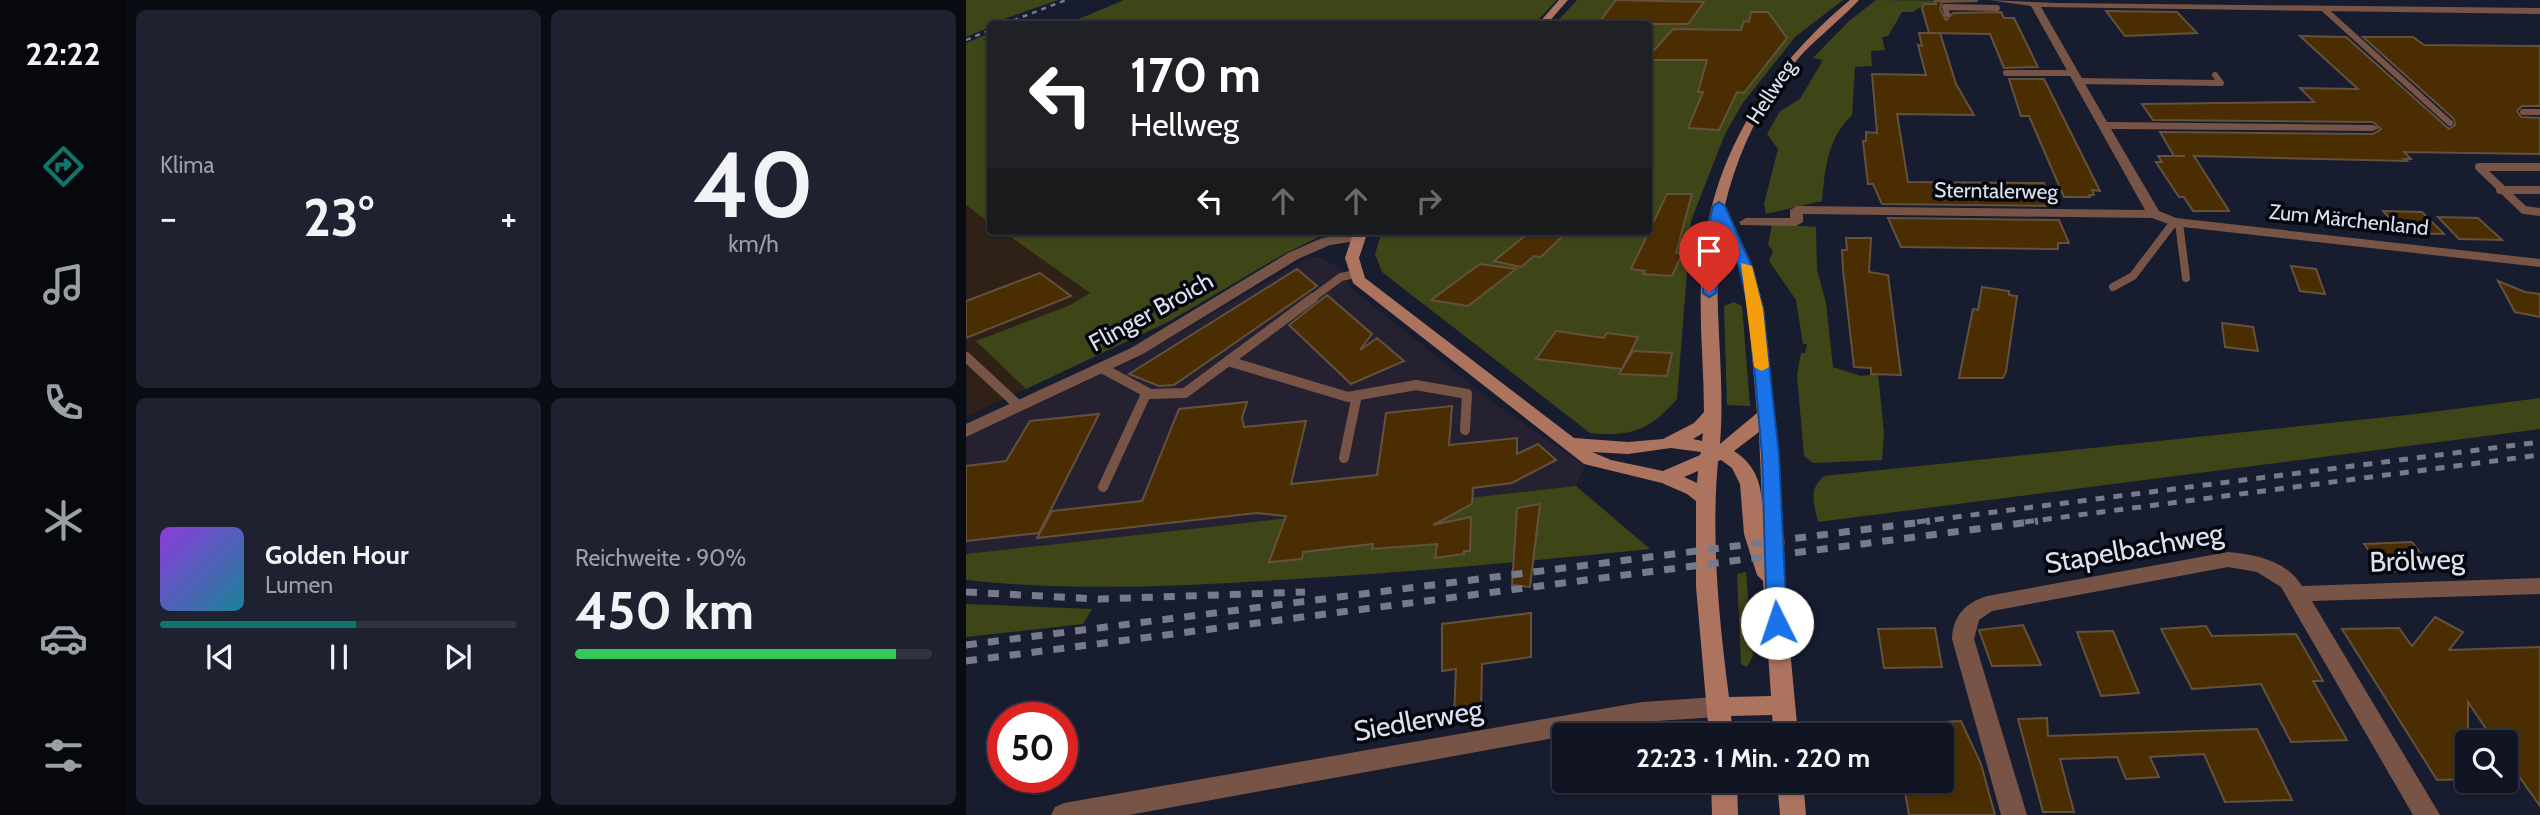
<!DOCTYPE html>
<html lang="de">
<meta charset="utf-8">
<style>
body{margin:0;font-family:Cabin,sans-serif;background:#1e2230;color:#f1f3f6;height:100vh;display:flex;flex-direction:column;font-size:26px;white-space:nowrap}
*{box-sizing:border-box;margin:0}
p{font-size:23px;color:#9c9fa6}
.icon{flex:none;width:38px;height:38px;fill:none;stroke:currentColor;stroke-width:2;stroke-linecap:round;stroke-linejoin:round}
.map{position:relative;flex:1;overflow:hidden}
.panel{display:flex;flex-direction:column;gap:10px;padding:10px;background:#090c13;width:840px}
.panel>*{flex:none}
.banner{position:absolute;left:21px;top:21px;width:665px;height:214px;border-radius:7px;box-shadow:0 2px 5px #0004,0 0 0 2px #303441;background:#202124;color:#fff;overflow:hidden}
.tools{position:absolute;left:1489px;top:730px;display:grid;gap:14px}
.tools a{display:grid;place-items:center;width:63px;height:63px;border-radius:7px;background:#111523;box-shadow:0 2px 5px #0004,0 0 0 2px #303441;font-size:35px}
.speed{position:absolute;left:21px;top:702px;display:flex;gap:14px;font-size:35px;font-weight:700;text-align:center}
.speed>*{display:grid;place-content:center;width:91px;height:91px;border-radius:50%;background:#111523;box-shadow:0 2px 5px #0004,0 0 0 2px #303441;line-height:1}
.speed .limit{border:10px solid #d22;background:#fff;color:#111}
.pin{position:absolute;display:grid;place-items:center;width:60px;height:60px;color:#fff;margin:-72px -30px;border-radius:50% 50% 50% 0;rotate:-45deg;box-shadow:0 0 7px #0007}
.pin .icon{rotate:45deg}
.me{position:absolute;width:77px;margin:-38px;rotate:356deg;stroke-linejoin:round;filter:drop-shadow(0 0 5px #0008)}
.turn{display:flex;align-items:center;gap:24px;height:147px;padding:0 28px;font-size:32px}
.turn .icon{width:91px;height:91px;stroke-width:2.5}
.turn b{display:block;font-size:49px;line-height:60px}
.lanes{display:flex;align-items:center;height:66px;padding:0 28px;background:#0003;justify-content:center;gap:35px;direction:ltr}
.lanes .off{opacity:.35}
.big{font-size:52px;font-weight:800;line-height:1.1}
.panel .widget{flex:1;display:flex;flex-direction:column;justify-content:center;gap:10px;min-width:0;padding:0 24px;border-radius:10px;background:#1e2230}
.panel .dial{align-items:center;gap:0}
.dial b{font-size:91px;line-height:1}
.song{display:flex;align-items:center;gap:21px}
.cover{width:84px;height:84px;border-radius:10px;background:linear-gradient(135deg,hsl(270 70% 55%),hsl(190 70% 35%))}
.played{height:7px;border-radius:4px;background:linear-gradient(90deg,#0f766e 55%,#303441 55%)}
.keys{display:flex;justify-content:space-around;direction:ltr}
.heat{display:flex;justify-content:space-between;align-items:center;font-size:38px;direction:ltr}
.charge{height:10px;border-radius:5px;background:linear-gradient(90deg,#34c759 90%,#303441 0)}
.panel .tiles{flex:1;display:grid;gap:10px;grid-template-columns:repeat(2,1fr)}
.trip{position:absolute;left:586px;top:723px;width:402px;height:70px;border-radius:7px;background:#111523;box-shadow:0 2px 5px #0004,0 0 0 2px #303441;font-weight:800;line-height:70px;text-align:center}
main{display:flex;flex:1;min-height:0}
.dock{display:flex;flex-direction:column;width:126px;justify-content:space-around;align-items:center;background:#07080e;color:#9c9fa6}
.dock .icon{width:49px;height:49px}
.dock .selected{color:#0f766e}
.dock b{font-size:32px;color:#f1f3f6}
.map>svg:first-child{display:block}
</style>
<main>
<nav class="dock">
<b>22:22</b>
<svg class="icon selected" aria-label="directions" viewBox="0 0 24 24"><path d="M12 3l9 9-9 9-9-9zM9 14v-3h6M13 9l2 2-2 2"/></svg>
<svg class="icon" aria-label="music" viewBox="0 0 24 24"><path d="M9 18V5l10-2v13"/><circle cx="6" cy="18" r="3"/><circle cx="16" cy="16" r="3"/></svg>
<svg class="icon" aria-label="phone" viewBox="0 0 24 24"><path d="M5 4h4l2 5-3 2q2 4 5 5l2-3 5 2v4C11 20 4 13 5 4z"/></svg>
<svg class="icon" aria-label="climate" viewBox="0 0 24 24"><path d="M12 3v18M4 7l16 10M4 17L20 7"/></svg>
<svg class="icon" aria-label="car" viewBox="0 0 24 24"><path d="M5 17H2v-5l4-1 3-4h7l3 4 3 1v5h-3M9 17h6M6 11h13"/><circle cx="7" cy="17" r="2"/><circle cx="17" cy="17" r="2"/></svg>
<svg class="icon" aria-label="filters" viewBox="0 0 24 24"><path d="M4 7h16M4 17h16"/><circle cx="9" cy="7" r="2"/><circle cx="15" cy="17" r="2"/></svg>
</nav>
<section class="panel">
<div class="tiles">
<div class="widget"><p>Klima</p>
<div class="heat"><a>−</a><b class="big">23°</b><a>+</a></div>
</div>
<div class="widget dial"><b>40</b><p>km/h</p></div>
<div class="widget">
<div class="song"><i class="cover"></i><div><b>Golden Hour</b><p>Lumen</p></div></div>
<div class="played"></div>
<div class="keys"><svg class="icon" aria-label="previous" viewBox="0 0 24 24"><path d="M18 5L8 12l10 7zM5 5v14"/></svg><svg class="icon" aria-label="pause" viewBox="0 0 24 24"><path d="M8 5v14M16 5v14"/></svg><svg class="icon" aria-label="next" viewBox="0 0 24 24"><path d="M6 5l10 7-10 7zM19 5v14"/></svg></div>
</div>
<div class="widget"><p>Reichweite · 90%</p><b class="big">450 km</b><div class="charge"></div></div>
</div>
</section>
<div class="map">
<svg width="1574" height="815" viewBox="0 0 1574 815">
<rect width="100%" height="100%" fill="#171c2f"/>
<path fill="#262131" d="M343 257H353L375 268 385 288 532 406 619 466 610 486 0 554V437L169 359Z"/>
<path fill="#2f2115" d="M0 205 24 223V231H36L124 293 104 305 11 341 60 389 1 416Z"/>
<path fill="#3e4618" d="M0 0H92L24 24V27L0 37Z
M158 0H591L568 24H101Z
M611 0H877L829 37 776 104 759 134 725 221 711 399C684 430 666 437 624 433L416 272 409 254 416 231H682V24H589Z
M910 0 1012 1C991 1 961 0 947 12H936L922 36 916 37 919 50 905 51 906 66 889 67 886 115C861 139 859 169 856 201L800 214 798 204 812 149 801 134 814 111 834 99 857 60 847 58 883 21Z
M24 33V37L16 40 24 41V223L0 205V43Z
M806 224 850 227 851 270 860 303 867 367 895 376 912 374 918 433 916 460 847 463 838 456 831 375 835 353H839L841 344H837L830 300 803 261 807 251 802 245Z
M36 231H365L318 254 202 322 60 389 10 341 104 305 124 293Z
M768 302 776 306 784 406 761 405 758 306Z
M1574 398V429L852 522C848 504 842 489 858 476L1450 414Z
M610 486 684 549C566 561 448 572 329 579 219 586 110 592 0 580V554Z
M780 572 787 656 781 667 775 664 771 574Z
M0 604 126 609 117 624 0 637Z"/>
<path fill="#4b2d02" stroke="#63513e" stroke-width="2" d="M650 0 738 2 722 24H632Z
M969 1H1012L976 2 974 9 980 20 987 13 1035 12 1038 18H1048L1072 67 1038 68 1024 34 963 33 956 8 958 4H970Z
M1140 11 1211 12 1231 33 1159 36Z
M785 12H802L821 38 778 93 771 92 753 130 722 128 737 92H732L741 60H682V57L707 29 775 30 778 21 783 22Z
M953 33H974L990 84 1008 115 931 114 942 182 1078 183 1088 206 916 204 907 184H902L897 141H900V132L911 133 906 74 960 75 952 45 956 46Z
M1334 36 1380 37 1483 129 1489 125 1488 119 1397 37H1447L1458 45 1574 46V106H1556L1551 111 1555 117 1574 118V154L1438 152 1445 159H1438L1441 161 1228 156 1263 211H1227L1218 197H1213L1190 162H1196L1192 156H1219H1208L1194 132 1407 134 1415 129 1407 122 1187 120 1176 104 1348 102 1334 88 1392 89Z
M1043 79H1078L1134 191 1126 190 1128 195H1123L1124 197H1098L1063 116H1055Z
M701 194H726L710 253 716 254 706 276 677 274 679 271 665 269Z
M1417 211 1456 212 1478 234 1437 233Z
M1472 217 1512 218 1536 240 1493 239Z
M922 218 1093 220 1103 243H1092V249L935 247Z
M565 231H602L575 257 568 256 555 267 528 261Z
M880 238H905L903 272 922 275 935 375 905 374V368L888 367 877 270 876 250H881Z
M514 264 550 269 502 306 465 300Z
M1325 266 1350 269 1359 294 1334 291Z
M331 269 351 286 208 385 193 386 163 374Z
M74 273 105 296 0 338V301Z
M1532 281 1559 292 1574 294V317L1549 312Z
M1016 287 1043 291V295L1051 296 1040 372 1037 378H993L1007 309 1012 310Z
M361 295 406 334 394 350 411 338 438 361 385 384 323 325Z
M1256 323 1287 327 1292 351 1259 347Z
M590 331 638 338 641 333 672 337 656 369 570 359Z
M667 351 706 353 701 376 653 374Z
M281 402 276 418 278 427 340 421 325 484 411 475 420 413 486 406 483 445 551 438V454L572 444 590 460 546 483 507 488 506 504 467 525 505 517 504 551H498V554L469 558 471 544 406 549 407 544 337 552 336 559 303 562 320 516 290 513 71 538 86 511 176 501 213 409Z
M133 414 73 533 0 541V466L40 461 64 421Z
M574 504 564 587 546 585 551 508Z
M1446 542 1468 570 1419 572 1398 544Z
M565 613V657L516 664 515 712 488 716 490 669 476 671V624Z
M1469 617 1497 632 1483 650 1574 647V806L1540 758V742H1529L1502 702V779L1471 780 1376 629 1433 628 1446 646Z
M1057 625 1075 665 1026 666 1013 630Z
M1240 626 1246 636 1330 634 1357 681H1347L1381 740 1325 742 1295 684 1226 689 1195 629Z
M969 628 976 667 918 668 912 629Z
M1147 631 1173 693 1135 696 1111 632Z
M1081 718 1082 736 1291 729 1326 800 1259 802 1238 754 1184 757 1193 777 1160 779 1151 757 1094 759 1108 812H1077L1052 719Z
M995 721 1015 764 1029 815H943L938 786 976 784V722Z"/>
<g fill="none" stroke-linecap="round" stroke-linejoin="round">
<path stroke="#785447" stroke-width="6" d="M1358 9 1484 123
M981 14 979 7 1031 8
M1040 73H1107
M1112 81 1255 83 1249 75
M1557 112H1574"/>
<path stroke="#785447" stroke-width="8" d="M1574 167H1513L1558 210 1574 212
M1534 190H1574
M1213 223 1220 278
M1147 287 1167 276 1208 222
M345 299 375 277 389 274"/>
<path stroke="#785447" stroke-width="10" d="M0 357 53 406
M262 361 382 397 450 385 501 394 499 430
M136 368 184 394 219 393 347 298
M378 458 391 395
M137 487 180 394"/>
<path fill="#785447" fill-rule="evenodd" d="M1023 0 1091 3 1574 8V14L1075 7 1141 122 1407 125 1413 128 1407 131 1145 129 1193 211 1210 218 1574 259V267L1208 226 1186 218 837 214V222L830 226 775 225 773 222 780 218H824V210L831 206 1179 210 1065 6Z
M392 233 397 234V240L364 245 332 259 177 354 0 437V424L165 348 322 253 356 238Z
M1262 552C1289 554 1321 561 1336 586L1574 578V594L1346 601 1474 815H1447L1315 587 1291 572 1262 567 1026 611 1013 620 1008 639 1061 815H1035L986 639C987 616 999 603 1021 596Z
M751 697 759 700 763 707 759 714 751 717 676 722 163 815H85L89 807 98 803 676 702Z"/>
<path fill="#ac735e" fill-rule="evenodd" d="M593 0H602L581 24H572Z
M884 0H893C876 18 856 34 838 52 799 94 772 150 759 205L787 267 798 309 813 455 819 595 832 735H808L806 715 765 716 767 735H743L730 587V501L721 494 696 483 618 464 387 283 379 258 388 231H402L393 258 399 278 608 438 662 442 697 439 728 423 738 412C738 364 732 316 736 268 743 159 802 68 884 0ZM755 225 773 267 782 309 791 413 754 444C760 371 745 298 755 225ZM793 432 796 504C795 481 788 464 768 451ZM737 433 736 441 727 439ZM705 448 735 452 734 455 697 471 645 460 626 452 662 454ZM755 460 766 468 774 484 778 534 791 575 797 581 805 696 763 697C753 619 745 540 752 461ZM732 471 731 483 718 477Z
M745 780H771L772 815H746Z
M811 780H837L840 815H814Z"/>
<path stroke="#767a8b" stroke-width="2.5" stroke-dasharray="5 5" stroke-linecap="butt" d="M38 24 100 0
M0 40 24 30"/>
<path stroke="#767a8b" stroke-width="5" stroke-dasharray="9 9" stroke-linecap="butt" d="M951 522 1574 442
M1059 522 1574 455"/>
<path stroke="#767a8b" stroke-width="7" stroke-dasharray="11 11" stroke-linecap="butt" d="M0 592 132 599 339 592
M0 645 964 521
M0 661 1072 521"/>
</g>
<path fill="#1a73e8" stroke="#114b97" stroke-width="2" d="M753 202 759 206 786 267 797 309 813 455 821 623 818 628H803L801 623 796 455 783 309 773 267 755 225 751 245 750 293 743 297 737 293 738 245 747 206Z"/>
<path fill="#f59e0b" d="M775 263 786 266 797 309 803 367 796 371 788 367Z"/>
<g text-anchor="middle" stroke-width="7" stroke-linejoin="round" paint-order="stroke">
<g font-size="21" fill="#dee1ef" stroke="#05070f">
<text transform="translate(805 92) rotate(-57)" y="7">Hellweg</text>
<text transform="translate(1030 191) rotate(1)" y="7">Sterntalerweg</text>
<text transform="translate(1383 220) rotate(6)" y="7">Zum Märchenland</text>
</g>
<g font-size="24" fill="#dee1ef" stroke="#05070f">
<text transform="translate(185 312) rotate(-29)" y="8">Flinger Broich</text>
</g>
<g font-size="28" fill="#dee1ef" stroke="#05070f">
<text transform="translate(1168 548) rotate(-10)" y="10">Stapelbachweg</text>
<text transform="translate(1451 560) rotate(-2)" y="10">Brölweg</text>
<text transform="translate(452 720) rotate(-10)" y="10">Siedlerweg</text>
</g>
</g>
</svg>
<div class="tools">
<a><svg class="icon" aria-label="search" viewBox="0 0 24 24"><circle cx="10" cy="10" r="6"/><path d="M15 15l6 6"/></svg></a>
</div>
<div class="speed"><div class="limit">50</div></div>
<div class="pin" style="left:743px;top:293px;background:#d93025"><svg class="icon" aria-label="arrive" viewBox="0 0 24 24"><path d="M6 21V4h12l-3 4 3 4H6"/></svg></div>
<svg class="me" style="left:811px;top:623px" viewBox="-20 -20 40 40"><circle r="19" fill="#fff"/><path d="M0-13L10 11 0 6-10 11z" fill="#1a73e8"/></svg>
<div class="trip">22:23 · 1 Min. · 220 m</div>
<div class="banner">
<div class="turn"><svg class="icon" aria-label="left" viewBox="0 0 24 24"><path d="M17 20v-9H6M10 6l-5 5 5 5"/></svg><div><b>170 m</b>Hellweg</div></div>
<div class="lanes"><svg class="icon" aria-label="left" viewBox="0 0 24 24"><path d="M17 20v-9H6M10 6l-5 5 5 5"/></svg><svg class="icon off" aria-label="ahead" viewBox="0 0 24 24"><path d="M12 20V5M6 11l6-6 6 6"/></svg><svg class="icon off" aria-label="ahead" viewBox="0 0 24 24"><path d="M12 20V5M6 11l6-6 6 6"/></svg><svg class="icon off" aria-label="right" viewBox="0 0 24 24"><path d="M7 20v-9h11M14 6l5 5-5 5"/></svg></div>
</div>
</div>
</main>
